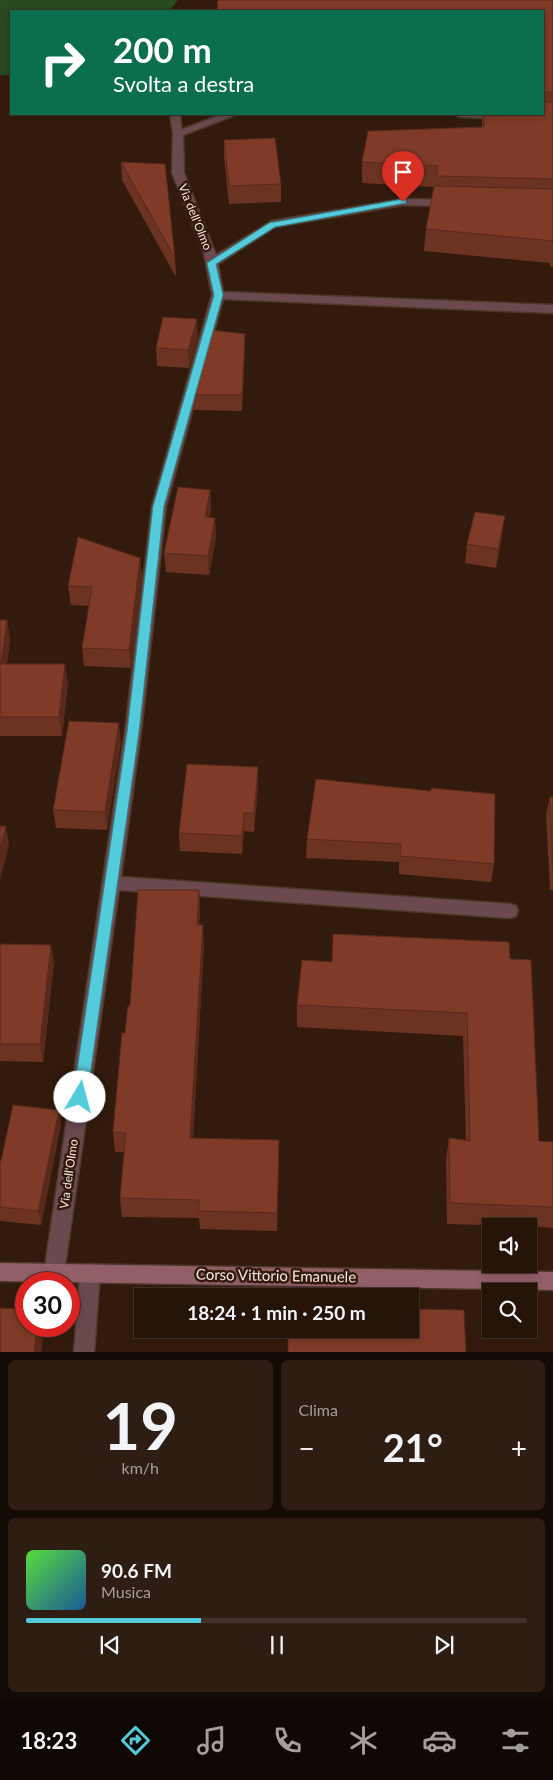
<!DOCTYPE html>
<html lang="it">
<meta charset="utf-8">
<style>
body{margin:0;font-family:Lato,sans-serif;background:#2e1d12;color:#f1f3f6;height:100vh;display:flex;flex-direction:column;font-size:19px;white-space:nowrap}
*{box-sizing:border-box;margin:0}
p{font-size:16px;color:#a49e9c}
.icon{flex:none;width:28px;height:28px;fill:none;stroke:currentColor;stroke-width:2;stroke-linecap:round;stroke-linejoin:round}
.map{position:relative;height:1352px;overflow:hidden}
.sheet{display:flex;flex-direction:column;gap:8px;padding:8px;background:#150b05;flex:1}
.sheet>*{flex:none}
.hud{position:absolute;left:10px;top:10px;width:534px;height:105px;border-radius:0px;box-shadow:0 2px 8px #0003,0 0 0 1px #42332a;background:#0b6e4f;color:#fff;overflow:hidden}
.buttons{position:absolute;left:482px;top:1218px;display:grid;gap:10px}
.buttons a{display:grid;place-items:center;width:55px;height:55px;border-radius:0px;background:#261409;box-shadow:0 2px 8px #0003,0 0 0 1px #42332a;font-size:25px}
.speed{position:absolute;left:15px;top:1272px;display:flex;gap:10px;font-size:25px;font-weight:700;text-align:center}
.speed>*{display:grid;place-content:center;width:65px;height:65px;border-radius:50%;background:#261409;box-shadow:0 2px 8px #0003,0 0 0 1px #42332a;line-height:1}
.speed .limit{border:8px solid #d22;background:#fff;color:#111}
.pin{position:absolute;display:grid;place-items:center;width:42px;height:42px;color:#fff;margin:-51px -21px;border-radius:50% 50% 50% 0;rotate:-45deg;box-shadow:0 0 5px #0007}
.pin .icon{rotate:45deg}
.me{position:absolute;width:55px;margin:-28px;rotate:8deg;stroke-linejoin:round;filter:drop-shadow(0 0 4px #0008)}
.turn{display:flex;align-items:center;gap:18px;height:105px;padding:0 20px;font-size:22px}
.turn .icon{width:65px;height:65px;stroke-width:2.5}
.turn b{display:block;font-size:35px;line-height:42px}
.big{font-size:38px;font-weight:700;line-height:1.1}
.sheet .widget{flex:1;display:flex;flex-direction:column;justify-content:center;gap:8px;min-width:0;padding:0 18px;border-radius:8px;background:#2e1d12}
.sheet .dial{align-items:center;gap:0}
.dial b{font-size:65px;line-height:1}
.song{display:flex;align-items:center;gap:15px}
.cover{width:60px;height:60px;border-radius:8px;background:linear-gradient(135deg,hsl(110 70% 55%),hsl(210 70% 35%))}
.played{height:5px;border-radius:2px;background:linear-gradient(90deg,#53cbda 35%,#42332a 35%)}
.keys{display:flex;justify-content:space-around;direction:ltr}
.heat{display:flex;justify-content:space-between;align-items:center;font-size:28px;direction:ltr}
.sheet .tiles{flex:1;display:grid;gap:8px;grid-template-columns:1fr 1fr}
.widget:last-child{grid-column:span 2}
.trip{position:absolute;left:134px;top:1288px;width:285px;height:50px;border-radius:0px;background:#261409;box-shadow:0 2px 8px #0003,0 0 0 1px #42332a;font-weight:700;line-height:50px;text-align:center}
.dock{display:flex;height:80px;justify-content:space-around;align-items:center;background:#0f0804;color:#a49e9c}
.dock .icon{width:35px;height:35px}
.dock .current{color:#53cbda}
.dock b{font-size:22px;color:#f1f3f6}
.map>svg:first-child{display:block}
</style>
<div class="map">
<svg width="553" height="1353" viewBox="0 0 553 1353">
<rect width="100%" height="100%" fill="#321b0c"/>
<path fill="#294a20" d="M0 0H178L169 11H11V75H0Z"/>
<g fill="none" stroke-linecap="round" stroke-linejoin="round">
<defs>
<path id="lane" d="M170 114H180L182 135 178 136 173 133Z"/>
<path id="street" d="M223 114H238L183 135 184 173 216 255 272 221 403 199 452 200 458 203 452 206 403 205 275 227 218 264 223 292 553 305V313L223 299 166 506 141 732 121 877 510 904 516 906 518 911 516 916 510 918 119 890 64 1273 61 1280 54 1282 47 1280 44 1273 125 732 152 506 212 295 204 253 172 173 173 133Z
M454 114H506L507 116 502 119 459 117Z
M90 1264 97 1266 100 1273 94 1353H74L80 1273 83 1266Z"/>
<path id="secondary" d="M0 1263 553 1272V1290L0 1281Z"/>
</defs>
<use href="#lane" stroke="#4d3729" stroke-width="3"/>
<use href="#street" stroke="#4d3729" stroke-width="3"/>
<use href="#secondary" stroke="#4d3729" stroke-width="3"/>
<use href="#lane" fill="#6a4a4f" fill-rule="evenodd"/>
<use href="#street" fill="#6a4a4f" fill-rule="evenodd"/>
<use href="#secondary" fill="#925f69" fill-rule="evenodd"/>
</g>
<path fill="#6d3322" d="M553 0V267H550V263L424 251 426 229 434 187 362 183V162L482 127V114H542V11Z
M224 140 281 184V202L229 204 224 157Z
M121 162 175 258 176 277 122 180Z
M198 337 189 368 157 366 156 348Z
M245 349 242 411 194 410V395Z
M210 490 211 508 209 517 215 518 216 537 209 575 166 572 164 553Z
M502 535 496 568 465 563 467 544Z
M140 558 142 577 131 668 84 666 82 648 89 606 71 605 68 586Z
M0 619V620H7L10 639 7 664 68 683 62 736H0Z
M121 742 107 830 56 828 53 810Z
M258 767V786L254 832 244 831 242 854 180 851 179 833Z
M316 779 494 864 491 882 399 874V862L306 858 307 839Z
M550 797H553V890H550L546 815Z
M199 890 200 910 199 925 204 945 193 1138 279 1159 277 1231 200 1229 199 1218 122 1217 120 1198 124 1152H115L113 1132 125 1033 130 1006Z
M0 944 54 962 43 1062 0 1061Z
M510 959 539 1141 553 1142V1228L529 1226 447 1224 446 1160 449 1138 466 1140 463 1036 297 1027V1005L332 962Z
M61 1124 41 1225 0 1221V1161Z"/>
<path fill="#59291b" d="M197 319 198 337 189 368 188 350Z
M245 334V349L242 411V395Z
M210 490 211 508 206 536 205 517Z
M505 516 502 535 496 568 498 549Z
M215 518 216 537 209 575 208 556Z
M140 558 142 577 131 668 129 650Z
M7 620 10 639 4 682 1 664Z
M65 664 68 683 62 736 59 717Z
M119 723 121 742 107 830 105 812Z
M258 767V786L254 832V813Z
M244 813V831L242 854V836Z
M6 826 9 845 0 880V849Z
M199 890 200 910 199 945 197 925Z
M203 925 204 945 192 1157 190 1138Z
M51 945 54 962 43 1062 40 1044Z
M59 1110 61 1124 41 1225 38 1211Z
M279 1140V1159L277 1231V1213Z
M37 1326H43L44 1330 41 1353H34Z"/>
<path fill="#7f3b27" stroke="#59291b" d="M218 0H553V92H542V11H217Z
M542 101 553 102V179L436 176 438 166 362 162 368 131 484 127V114H542Z
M275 138 281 184 229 186 224 140Z
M121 162 165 164 175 258Z
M434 186 553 189V245V241L426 229Z
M163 317 197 319 188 350 156 348Z
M212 330 245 334 242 395H194Z
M178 487 210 490 205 517 215 518 208 556 164 553Z
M475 512 505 516 498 549 467 544Z
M78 537 140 558 129 650 82 648 92 587 68 586Z
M0 620H7L1 664H65L59 717H0Z
M69 721 119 723 105 812 53 810Z
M187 764 258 767 254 813H244L242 836 179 833Z
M316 779 431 791V788L495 794 494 864 400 856 401 844 307 839Z
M550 797H553V872Z
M0 826H6L0 849Z
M138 890H199L197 925H203L190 1138 279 1140 277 1213 199 1211V1200L120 1198 126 1133 113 1132 122 1033H125L128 1006H130Z
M333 934 509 942 510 959 531 960 539 1141 553 1142V1207L450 1203 449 1138 470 1141 467 1013 297 1005 302 960 332 962Z
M0 944 51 945 40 1044H0Z
M13 1105 59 1110 38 1211 0 1207V1161H1Z
M0 1308 26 1309V1326H37L34 1353H0Z
M410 1309 464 1310 466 1353H288V1329H410Z"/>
<path fill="#53cbda" stroke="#36848e" d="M403 199 406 200V203L275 227 216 264 223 295 164 506 139 732 87 1097 85 1102 80 1104 75 1102 73 1097 127 732 153 506 214 295 207 263 269 223Z"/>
<g text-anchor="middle" stroke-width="5" stroke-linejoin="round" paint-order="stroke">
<g font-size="12" fill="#f5e5db" stroke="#321b0c">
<text transform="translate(195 217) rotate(68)" y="4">Via dell'Olmo</text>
<text transform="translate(69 1174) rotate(-82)" y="4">Via dell'Olmo</text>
</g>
<g font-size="15" fill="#f5e5db" stroke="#321b0c">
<text transform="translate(276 1276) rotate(1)" y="5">Corso Vittorio Emanuele</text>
</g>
</g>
</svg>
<div class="buttons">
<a><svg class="icon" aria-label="sound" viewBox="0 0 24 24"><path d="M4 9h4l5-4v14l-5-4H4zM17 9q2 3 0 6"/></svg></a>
<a><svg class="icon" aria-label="search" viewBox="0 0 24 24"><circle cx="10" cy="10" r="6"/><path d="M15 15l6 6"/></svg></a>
</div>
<div class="speed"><div class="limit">30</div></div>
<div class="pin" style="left:403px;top:202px;background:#d93025"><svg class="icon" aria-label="arrive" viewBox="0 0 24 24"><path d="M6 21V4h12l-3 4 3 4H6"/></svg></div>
<svg class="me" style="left:80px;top:1097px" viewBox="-20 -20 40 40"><circle r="19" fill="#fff"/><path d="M0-13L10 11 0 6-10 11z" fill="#53cbda"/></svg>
<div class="trip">18:24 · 1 min · 250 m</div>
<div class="hud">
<div class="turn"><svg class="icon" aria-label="right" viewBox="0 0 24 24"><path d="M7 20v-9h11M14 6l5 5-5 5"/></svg><div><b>200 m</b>Svolta a destra</div></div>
</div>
</div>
<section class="sheet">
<div class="tiles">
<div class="widget dial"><b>19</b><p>km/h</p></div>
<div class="widget"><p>Clima</p>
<div class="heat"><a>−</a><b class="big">21°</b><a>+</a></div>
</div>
<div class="widget">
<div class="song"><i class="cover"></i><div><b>90.6 FM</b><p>Musica</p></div></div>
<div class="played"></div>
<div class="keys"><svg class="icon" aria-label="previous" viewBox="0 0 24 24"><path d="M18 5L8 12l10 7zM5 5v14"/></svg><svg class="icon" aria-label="pause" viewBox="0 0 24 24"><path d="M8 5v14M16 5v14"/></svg><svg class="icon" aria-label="next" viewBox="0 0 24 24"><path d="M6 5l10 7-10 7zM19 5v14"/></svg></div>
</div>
</div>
</section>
<nav class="dock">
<b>18:23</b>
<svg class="icon current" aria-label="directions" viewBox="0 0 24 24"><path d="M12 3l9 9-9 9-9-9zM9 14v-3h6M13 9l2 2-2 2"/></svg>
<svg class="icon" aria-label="music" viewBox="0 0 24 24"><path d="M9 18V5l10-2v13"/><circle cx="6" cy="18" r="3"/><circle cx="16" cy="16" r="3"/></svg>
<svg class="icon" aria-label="phone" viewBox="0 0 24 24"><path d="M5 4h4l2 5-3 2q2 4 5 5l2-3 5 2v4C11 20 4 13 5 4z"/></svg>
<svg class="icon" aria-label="climate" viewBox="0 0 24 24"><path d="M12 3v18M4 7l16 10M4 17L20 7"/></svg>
<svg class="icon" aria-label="car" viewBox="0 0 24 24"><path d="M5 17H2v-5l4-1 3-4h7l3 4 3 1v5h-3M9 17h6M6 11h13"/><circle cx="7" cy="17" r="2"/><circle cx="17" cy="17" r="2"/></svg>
<svg class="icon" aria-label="filters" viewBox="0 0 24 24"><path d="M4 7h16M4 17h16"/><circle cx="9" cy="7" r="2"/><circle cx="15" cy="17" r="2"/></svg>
</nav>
